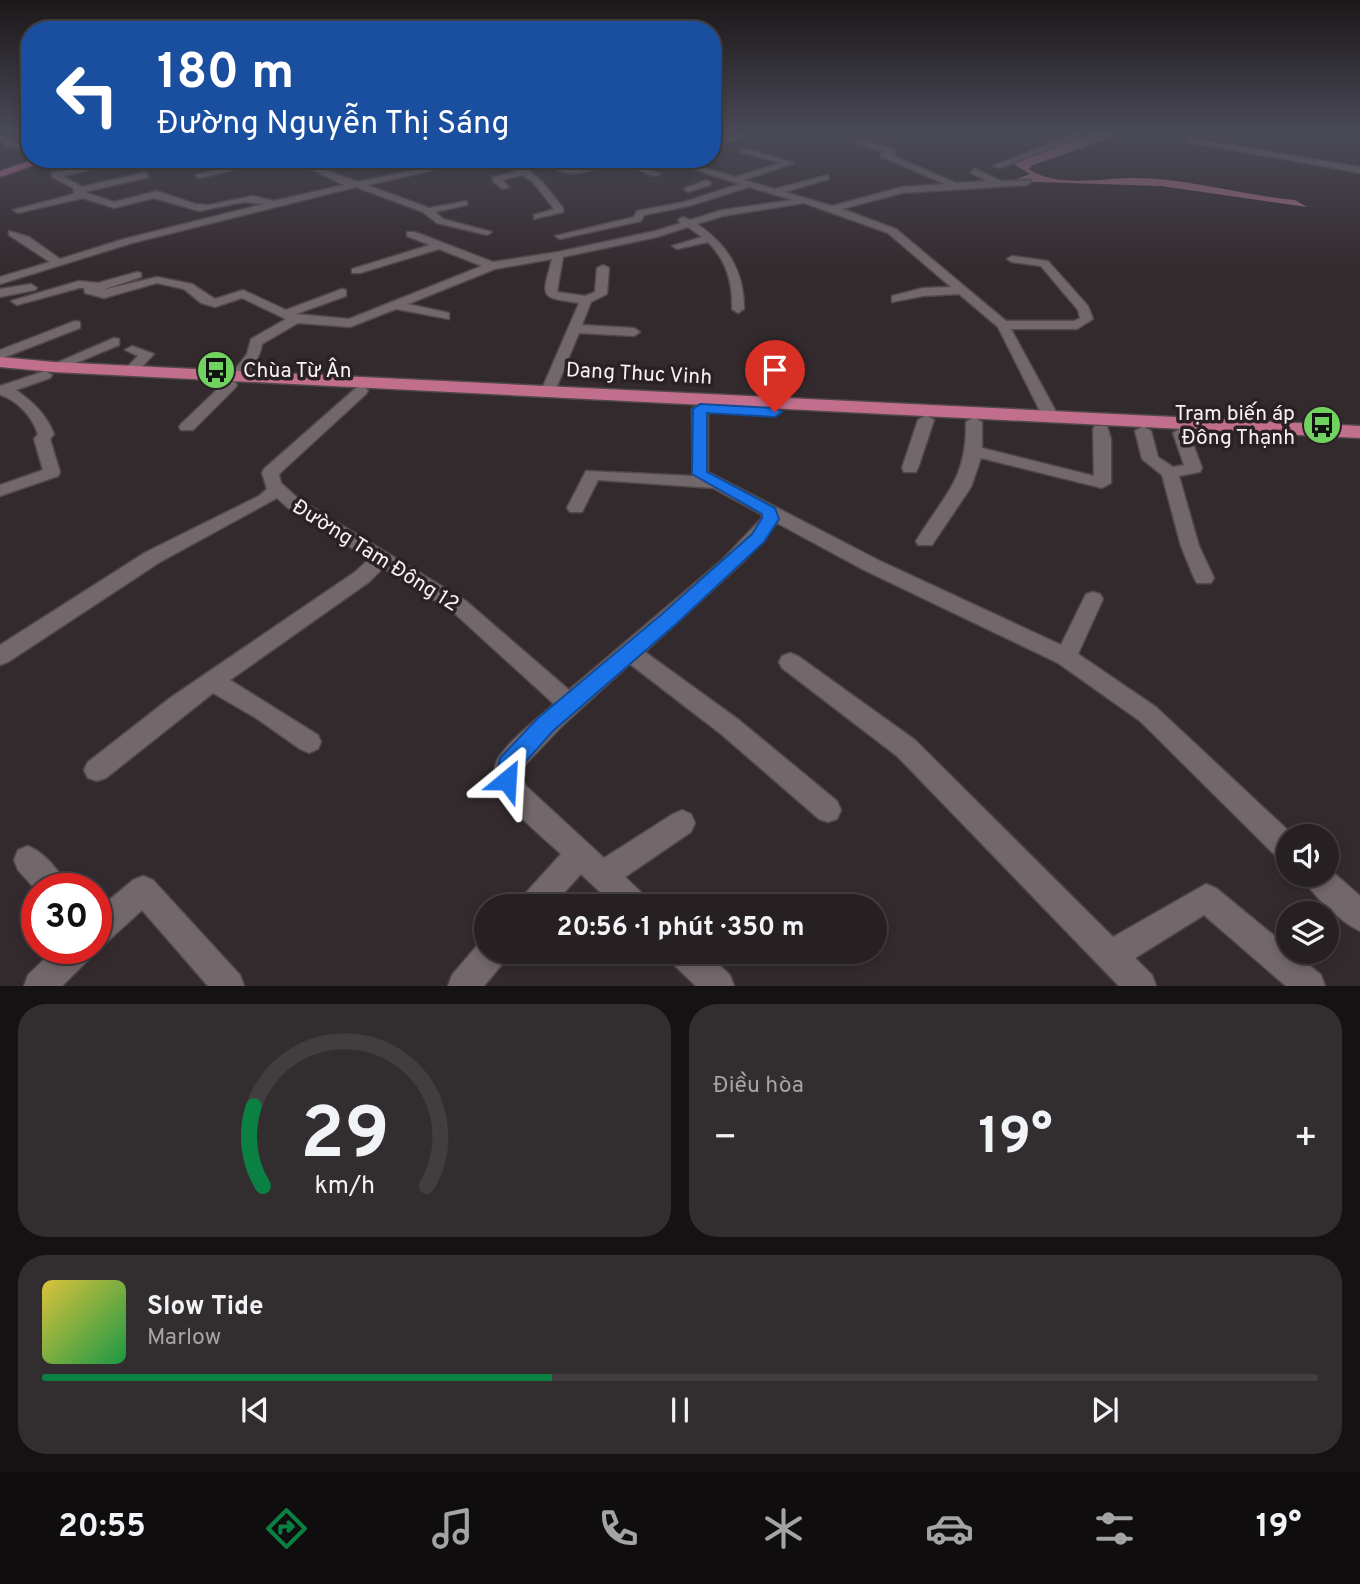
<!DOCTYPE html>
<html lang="vi">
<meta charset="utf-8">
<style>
body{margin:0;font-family:Overpass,sans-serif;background:#322d2f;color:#f1f3f6;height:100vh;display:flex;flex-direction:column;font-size:26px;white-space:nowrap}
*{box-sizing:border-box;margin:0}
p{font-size:23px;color:#a4a3a5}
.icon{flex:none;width:38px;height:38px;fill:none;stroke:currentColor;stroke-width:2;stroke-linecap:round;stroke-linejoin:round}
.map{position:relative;height:986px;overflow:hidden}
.panel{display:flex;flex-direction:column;gap:18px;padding:18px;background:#151213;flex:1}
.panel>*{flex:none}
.guide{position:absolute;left:21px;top:21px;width:700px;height:147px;border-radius:28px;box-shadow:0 4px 10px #0003,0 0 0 2px #423e40;background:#1a4fa0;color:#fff;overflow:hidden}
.controls{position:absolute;left:1276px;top:824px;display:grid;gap:14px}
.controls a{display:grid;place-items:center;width:63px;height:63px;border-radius:50%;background:#262022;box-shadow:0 4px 10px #0003,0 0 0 2px #423e40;font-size:35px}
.speed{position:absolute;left:21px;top:873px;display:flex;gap:14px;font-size:35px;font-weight:700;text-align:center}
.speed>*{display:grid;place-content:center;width:91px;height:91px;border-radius:50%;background:#262022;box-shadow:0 4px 10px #0003,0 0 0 2px #423e40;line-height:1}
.speed .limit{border:10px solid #d22;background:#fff;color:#111}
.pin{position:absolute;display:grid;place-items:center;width:60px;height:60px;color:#fff;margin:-72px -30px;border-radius:50% 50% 50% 0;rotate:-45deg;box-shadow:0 0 7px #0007}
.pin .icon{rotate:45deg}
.me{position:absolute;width:77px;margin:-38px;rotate:27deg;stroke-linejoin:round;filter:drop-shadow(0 0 5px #0008)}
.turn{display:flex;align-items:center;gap:24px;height:147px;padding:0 21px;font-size:32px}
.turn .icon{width:91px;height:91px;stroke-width:2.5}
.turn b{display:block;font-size:49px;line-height:60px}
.big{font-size:52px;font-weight:700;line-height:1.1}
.panel .widget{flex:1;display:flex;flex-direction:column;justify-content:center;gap:10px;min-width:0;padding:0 24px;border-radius:28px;background:#322d2f}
.panel .dial{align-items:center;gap:0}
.dial svg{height:182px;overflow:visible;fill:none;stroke:#423e40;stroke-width:7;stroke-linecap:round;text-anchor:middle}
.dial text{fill:#f1f3f6;stroke:none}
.song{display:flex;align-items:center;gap:21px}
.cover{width:84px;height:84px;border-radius:10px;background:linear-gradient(135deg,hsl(50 70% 55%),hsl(140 70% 35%))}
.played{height:7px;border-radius:4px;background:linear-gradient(90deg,#0b8043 40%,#423e40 40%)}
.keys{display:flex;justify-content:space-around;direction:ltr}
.heat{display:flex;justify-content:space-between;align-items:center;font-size:38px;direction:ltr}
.panel .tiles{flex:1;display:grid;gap:18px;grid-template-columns:1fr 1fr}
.widget:last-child{grid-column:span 2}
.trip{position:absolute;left:474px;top:894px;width:413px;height:70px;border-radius:35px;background:#262022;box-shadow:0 4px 10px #0003,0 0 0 2px #423e40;font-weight:700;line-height:70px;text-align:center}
.menu{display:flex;height:112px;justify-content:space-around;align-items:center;background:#0f0d0e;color:#a4a3a5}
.menu .icon{width:49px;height:49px}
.menu .active{color:#0b8043}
.menu b{font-size:32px;color:#f1f3f6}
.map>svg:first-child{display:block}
</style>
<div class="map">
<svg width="1360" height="986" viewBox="0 0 1360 986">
<rect width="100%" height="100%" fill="#332a2d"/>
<path fill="#a06a7b" d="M1087 133H1113L1104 140 1033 165 1029 169C1054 187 1099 179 1129 178 1185 177 1239 195 1295 200L1307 207 1161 186 1011 181 1030 174 1012 163V160L1037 155Z"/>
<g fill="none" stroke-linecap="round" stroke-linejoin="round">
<defs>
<path id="minor" d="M0 133 11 141 30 147V151L5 145 0 139Z
M745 133H757L712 147V142Z
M1077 133H1088L1000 168 993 166Z
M857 138 895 150V154L891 155 956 183 987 181 971 173 974 168 1001 181 1030 180 1031 182 1027 185 902 193 842 209 896 229 1006 321H1074L1080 318 1078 310 1041 266 1012 262 1007 259 1012 256 1048 261 1088 306 1093 319 1077 329H1011L1059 417 1056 420H1046L1043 417 998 327 959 294 923 296 892 302V296L923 288 951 287 888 233 804 203 723 216 697 224C728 245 744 271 744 309L738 313 732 309C733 283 727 261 708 242L677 249 672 246 702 237 688 227 657 237 563 257 557 292 585 296 595 292 597 268 603 265 609 268 607 294 591 302 582 325 634 328 640 332 634 336 579 333 555 391 548 395 541 391 579 303C538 297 542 298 552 259L495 269 408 304 449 313V319L396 309 350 327 298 323 262 344C260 357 250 375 237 380L230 376 247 354 251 339 286 319 242 298 215 307 201 303 184 289 157 283 104 298 85 293 84 288H79L17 305 11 301 79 281 98 283 137 272 141 273V277L102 290 157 277 192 284 215 299 243 290 286 310 342 289 346 290V296L296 314 349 319 482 266 439 249 360 273H352V269L430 245 407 236V232H415L493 262 558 252 655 231 681 223 678 220 683 217 690 220 722 210 793 200 749 187 689 206 644 215 641 221 560 239 555 236 634 217 637 211 684 202 740 184 661 159H675L735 177 781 163 740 152 743 148 794 163 744 180 775 189 828 175V179L785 192 832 206 902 187 945 184 880 156 883 152 854 142Z
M1187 138 1360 167V173L1190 142Z
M120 159H138L63 176 82 187 146 172 149 177 84 192 114 202 157 191 195 204 209 205 253 196 274 201 344 185 308 168 338 159H353L320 168 358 182 467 159H484L367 185 429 208 467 201V205L435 212 443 219 492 232 487 235 437 223 423 212 356 187 132 243 0 284V277L50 262 9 235V231L29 237 60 259 124 239 264 204 244 202 199 211 154 198 114 208 83 198 18 213 13 210 74 194 73 188 52 177V173L84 166 78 163 82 161 94 164Z
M234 159 248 162 283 159 199 178 195 175 239 164Z
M498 159C527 159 547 187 563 208V212L534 219V215L554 209 533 182 522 175 502 180 509 187 502 189 493 181V177L516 172Z
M625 159H643L634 162 660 174C649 180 636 165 624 164 590 163 579 187 542 162L546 160 573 169Z
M707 180 711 183 710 185 688 192 684 189Z
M31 284 37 288 35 290 0 297V289Z
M75 321 80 322V328L0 359V350Z
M114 338 119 339V345L59 370H49L47 367Z
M132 346 154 354 135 374 130 375 123 371 138 356 125 350Z
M45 371 52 375 50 378 16 390C33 402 46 414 54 434L50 439 60 472 58 476 0 496V485L43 470 34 439 38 434C32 416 17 400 0 395V386Z
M230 381 235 382 237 385 235 388 193 430H181L179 427 181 424 225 382Z
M361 387 366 388 368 391 366 394 279 474 281 483 300 500 466 601 569 690 721 561 762 518 761 514 713 488 598 480 582 512H570L567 508 586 471 693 476 692 409 700 404 708 409V472L878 560 1061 645 1086 594 1093 592 1100 594 1103 599 1078 654 1156 707 1294 836H1288V862L1278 858 1140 721 1058 663 864 570 777 523 744 561 645 652 739 720 837 801 841 810 837 819 828 822 819 819 721 734 630 664 562 726 520 770V778L527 787 604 858 673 814 682 810 691 814 695 823 691 832 625 877 645 896 649 906H615L581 874 552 906H519L523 896 561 854C541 835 478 788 499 757 513 737 536 720 554 704L452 611 383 568 369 582 230 680 318 735 321 742 318 749 309 753 300 749 256 718 213 693 106 778 97 781 88 778 84 770 88 762 170 698 355 572 369 559 288 508 277 498 160 562 8 662 0 665V645L146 552 259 496 267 489 262 473 264 469 356 388Z
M926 415 934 420 918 468 916 472H904L902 468 918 420Z
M974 417 982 422V448L1094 476 1093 429 1095 426H1107L1111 439V483L1102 488 981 458 971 487 932 545H918L916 541C944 495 967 480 966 422Z
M1143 426 1151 431 1158 457 1173 467 1184 465 1173 433 1181 428 1189 433 1202 468 1200 472 1179 476 1199 546 1214 578 1211 583H1197L1194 578 1181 546 1162 475 1142 459 1135 431Z
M790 653 798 656 915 740 1113 937 1206 884 1216 888 1288 947V952H1293L1321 975 1325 986H1286L1204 915 1135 958 1152 975 1156 986H1119L897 756 782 668 779 662 782 656Z
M28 846C45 853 61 872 68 889L37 891 18 870 14 860 18 850Z
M1326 866 1360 896V931C1342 923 1309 893 1302 875H1326Z
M143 876 153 880 240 975 244 986H208L142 910 107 942 96 946V911L133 880Z
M486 939V952H507L503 963 484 986H448L452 975 481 941Z
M56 948H93L89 959 62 986H24L28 975Z
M668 952H705L730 975 734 986H696L672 963Z"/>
<path id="major" d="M35 159H51L0 177V171Z
M0 357 54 362 1360 426V438L54 372 0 367Z"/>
</defs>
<use href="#minor" stroke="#50484a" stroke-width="3"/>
<use href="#major" stroke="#50484a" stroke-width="3"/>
<use href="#minor" fill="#72676a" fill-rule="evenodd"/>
<use href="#major" fill="#c26f8d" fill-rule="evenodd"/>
</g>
<linearGradient id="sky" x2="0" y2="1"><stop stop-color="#1c1719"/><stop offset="0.49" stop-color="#4a4a57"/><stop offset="1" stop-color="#4a4a57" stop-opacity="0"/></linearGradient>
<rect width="1360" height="271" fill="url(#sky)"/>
<path fill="#1a73e8" stroke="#114b97" stroke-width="2" d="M700 404 775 408 782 412 775 417 707 413V472L775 508 779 519 764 542 676 624 553 731 519 769 515 787 507 790 499 787 495 780 500 758 538 718 662 614 752 534 762 518V514L692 474 693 409Z"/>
<defs>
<symbol id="bus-disc" viewBox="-11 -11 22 22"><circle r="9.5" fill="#70d35f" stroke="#292123"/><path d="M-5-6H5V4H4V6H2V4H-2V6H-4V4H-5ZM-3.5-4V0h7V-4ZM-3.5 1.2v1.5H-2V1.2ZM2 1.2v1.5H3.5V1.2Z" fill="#111"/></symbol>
</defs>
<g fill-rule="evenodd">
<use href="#bus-disc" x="194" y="348" width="44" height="44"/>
<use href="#bus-disc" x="1300" y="403" width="44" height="44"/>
</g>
<g text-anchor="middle" stroke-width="7" stroke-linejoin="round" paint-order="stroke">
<g font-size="21" fill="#f7f1f3" stroke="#292123" text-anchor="start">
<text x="243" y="377">Chùa Từ Ân</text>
<text x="1295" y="420" text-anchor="end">Trạm biến áp<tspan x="1295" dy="24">Đông Thạnh</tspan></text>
</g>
<g font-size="21" fill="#f7f1f3" stroke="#292123">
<text transform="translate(639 373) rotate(3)" y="7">Dang Thuc Vinh</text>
<text transform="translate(376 555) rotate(32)" y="7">Đường Tam Đông 12</text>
</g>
</g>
</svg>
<div class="controls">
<a><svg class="icon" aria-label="sound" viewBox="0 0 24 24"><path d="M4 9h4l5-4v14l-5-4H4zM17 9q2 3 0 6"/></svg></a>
<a><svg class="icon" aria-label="layers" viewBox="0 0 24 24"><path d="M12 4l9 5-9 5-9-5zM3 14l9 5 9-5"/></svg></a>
</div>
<div class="speed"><div class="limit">30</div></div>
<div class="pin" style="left:775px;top:412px;background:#d93025"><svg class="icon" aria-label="arrive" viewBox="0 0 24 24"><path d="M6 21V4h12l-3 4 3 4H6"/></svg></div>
<svg class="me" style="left:507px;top:780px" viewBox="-20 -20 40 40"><path d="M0-17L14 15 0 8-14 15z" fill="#1a73e8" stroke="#fff" stroke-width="4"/></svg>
<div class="trip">20:56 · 1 phút · 350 m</div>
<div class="guide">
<div class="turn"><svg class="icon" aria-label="left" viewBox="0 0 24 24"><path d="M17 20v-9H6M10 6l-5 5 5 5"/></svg><div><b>180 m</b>Đường Nguyễn Thị Sáng</div></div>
</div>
</div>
<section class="panel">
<div class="tiles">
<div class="widget dial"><svg viewBox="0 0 100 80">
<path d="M14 69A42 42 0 1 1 86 69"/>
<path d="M14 69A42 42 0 0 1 10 34" stroke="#0b8043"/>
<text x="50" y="56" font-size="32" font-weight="700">29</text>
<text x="50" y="72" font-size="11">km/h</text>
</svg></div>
<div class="widget"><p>Điều hòa</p>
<div class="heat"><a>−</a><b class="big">19°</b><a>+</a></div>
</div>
<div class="widget">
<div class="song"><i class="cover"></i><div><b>Slow Tide</b><p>Marlow</p></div></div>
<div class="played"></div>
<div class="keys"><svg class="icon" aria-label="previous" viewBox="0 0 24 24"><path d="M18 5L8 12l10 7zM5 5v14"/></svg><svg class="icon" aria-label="pause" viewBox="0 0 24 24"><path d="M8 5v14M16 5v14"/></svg><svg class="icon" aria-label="next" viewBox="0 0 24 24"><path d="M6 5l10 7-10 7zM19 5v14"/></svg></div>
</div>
</div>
</section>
<nav class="menu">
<b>20:55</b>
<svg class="icon active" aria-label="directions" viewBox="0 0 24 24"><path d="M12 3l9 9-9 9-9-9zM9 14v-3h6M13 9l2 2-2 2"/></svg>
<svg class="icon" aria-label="music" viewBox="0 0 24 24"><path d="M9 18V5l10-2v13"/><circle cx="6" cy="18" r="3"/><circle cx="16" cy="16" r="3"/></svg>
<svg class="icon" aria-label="phone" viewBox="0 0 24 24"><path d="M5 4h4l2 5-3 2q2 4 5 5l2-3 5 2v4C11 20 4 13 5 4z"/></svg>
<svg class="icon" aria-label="climate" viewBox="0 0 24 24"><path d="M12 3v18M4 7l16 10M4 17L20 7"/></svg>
<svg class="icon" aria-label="car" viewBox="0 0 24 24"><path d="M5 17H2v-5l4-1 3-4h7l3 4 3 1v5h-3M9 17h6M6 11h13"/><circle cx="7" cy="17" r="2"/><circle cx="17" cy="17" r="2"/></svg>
<svg class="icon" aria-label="filters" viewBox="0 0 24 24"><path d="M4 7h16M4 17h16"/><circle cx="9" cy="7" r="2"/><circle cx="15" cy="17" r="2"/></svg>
<b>19°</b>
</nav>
